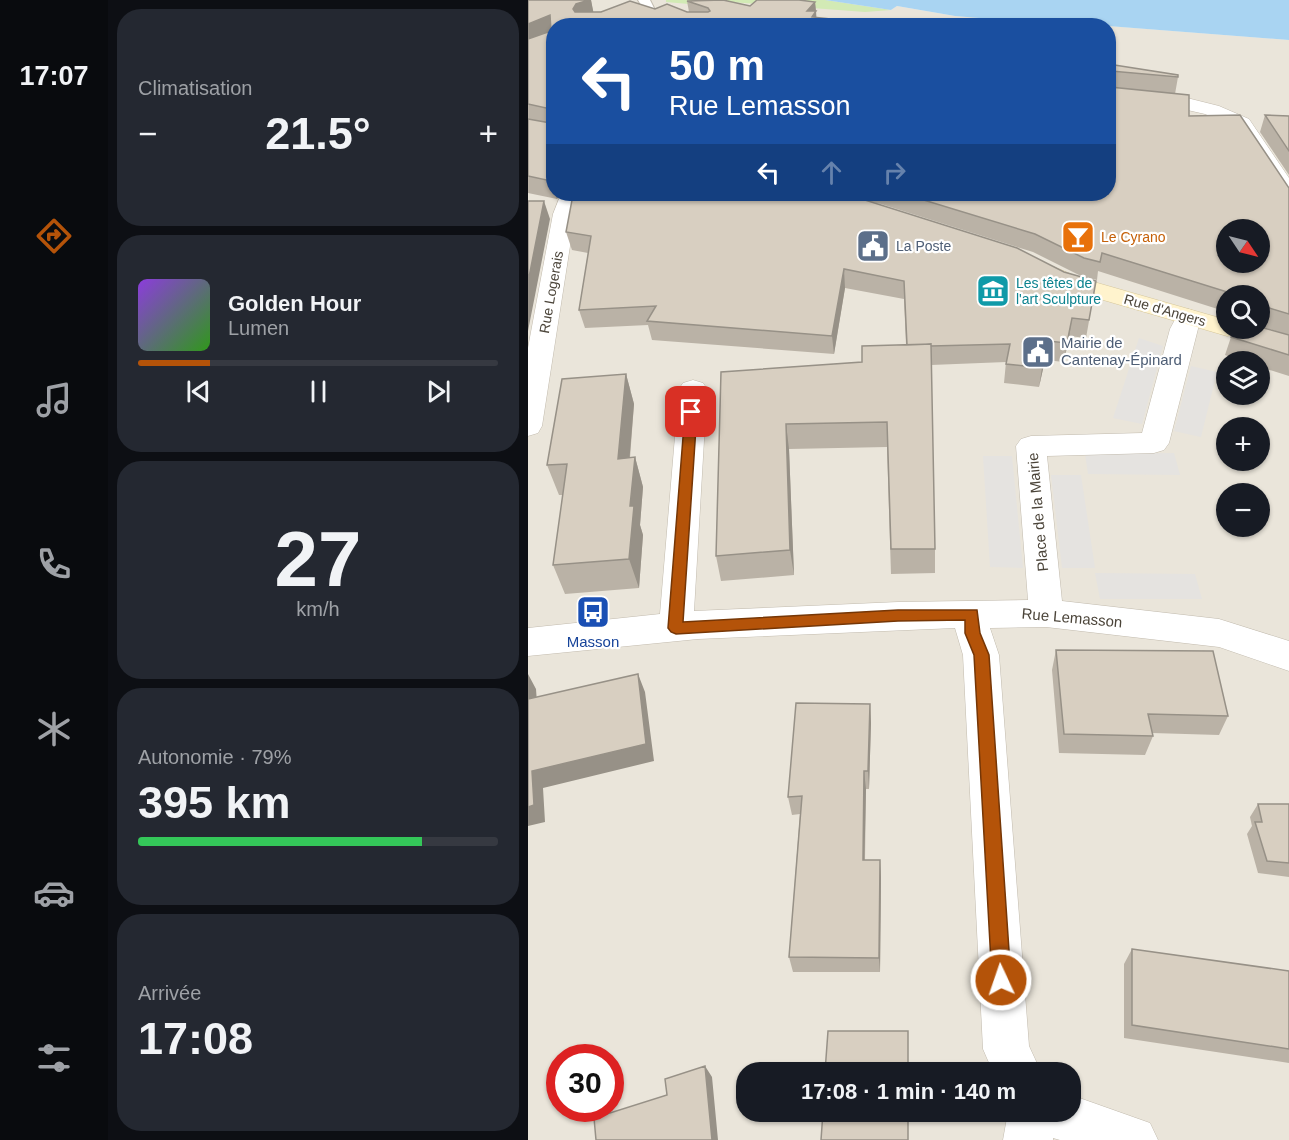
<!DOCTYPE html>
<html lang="fr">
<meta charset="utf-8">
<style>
body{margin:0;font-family:Helvetica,sans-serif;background:#242831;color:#f1f3f6;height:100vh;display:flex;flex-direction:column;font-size:22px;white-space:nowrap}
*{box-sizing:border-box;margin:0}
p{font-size:20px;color:#9ea1a6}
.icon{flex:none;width:33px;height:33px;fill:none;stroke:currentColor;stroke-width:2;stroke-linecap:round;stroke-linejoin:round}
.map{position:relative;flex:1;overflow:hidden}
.side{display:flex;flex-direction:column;gap:9px;padding:9px;background:#0d0f14;width:420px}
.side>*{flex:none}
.banner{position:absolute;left:18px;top:18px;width:570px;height:183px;border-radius:24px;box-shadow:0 2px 4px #0004;background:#1a4fa0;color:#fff;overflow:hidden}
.needle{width:39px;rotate:125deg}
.fabs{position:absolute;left:688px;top:219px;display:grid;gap:12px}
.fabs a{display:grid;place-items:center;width:54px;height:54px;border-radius:50%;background:#171b24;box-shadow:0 2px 4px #0004;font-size:30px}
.speed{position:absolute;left:18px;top:1044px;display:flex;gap:12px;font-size:30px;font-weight:700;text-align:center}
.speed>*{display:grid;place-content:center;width:78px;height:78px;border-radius:50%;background:#171b24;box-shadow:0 2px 4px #0004;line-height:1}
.speed .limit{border:9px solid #d22;background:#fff;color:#111}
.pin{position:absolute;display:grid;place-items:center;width:51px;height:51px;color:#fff;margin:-26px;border-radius:12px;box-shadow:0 3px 9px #0006}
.me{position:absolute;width:66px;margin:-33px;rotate:357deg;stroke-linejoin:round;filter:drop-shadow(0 0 4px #0008)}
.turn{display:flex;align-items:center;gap:21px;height:126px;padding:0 24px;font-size:27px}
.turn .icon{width:78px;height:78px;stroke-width:2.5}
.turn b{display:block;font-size:42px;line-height:51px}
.lanes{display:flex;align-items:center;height:57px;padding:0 24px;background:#0003;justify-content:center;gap:30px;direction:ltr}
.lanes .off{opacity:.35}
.big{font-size:45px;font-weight:700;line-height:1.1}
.side .card{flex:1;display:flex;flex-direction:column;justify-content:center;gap:9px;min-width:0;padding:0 21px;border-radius:24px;background:#242831}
.side .dial{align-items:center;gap:0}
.dial b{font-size:78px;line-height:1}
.song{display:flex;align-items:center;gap:18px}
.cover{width:72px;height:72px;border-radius:9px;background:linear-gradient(135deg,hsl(270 70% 55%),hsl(110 70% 35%))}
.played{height:6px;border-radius:3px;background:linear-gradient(90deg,#b45309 20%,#363941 20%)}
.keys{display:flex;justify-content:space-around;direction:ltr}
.heat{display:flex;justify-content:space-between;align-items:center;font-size:33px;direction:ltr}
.charge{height:9px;border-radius:4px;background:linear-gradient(90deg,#34c759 79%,#363941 0)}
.trip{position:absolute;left:208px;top:1062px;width:345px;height:60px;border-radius:24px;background:#171b24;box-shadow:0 2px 4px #0004;font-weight:700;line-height:60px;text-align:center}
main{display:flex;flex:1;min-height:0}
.tab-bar{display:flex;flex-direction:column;width:108px;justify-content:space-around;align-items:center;background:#090b0e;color:#9ea1a6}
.tab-bar .icon{width:42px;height:42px}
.tab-bar .on{color:#b45309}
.tab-bar b{font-size:27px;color:#f1f3f6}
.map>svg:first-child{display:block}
</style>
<main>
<nav class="tab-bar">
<b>17:07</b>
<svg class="icon on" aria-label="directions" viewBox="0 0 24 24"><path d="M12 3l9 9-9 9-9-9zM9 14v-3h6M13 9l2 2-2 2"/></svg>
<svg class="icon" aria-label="music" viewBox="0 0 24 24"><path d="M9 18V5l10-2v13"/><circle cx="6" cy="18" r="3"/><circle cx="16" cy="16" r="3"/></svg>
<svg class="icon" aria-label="phone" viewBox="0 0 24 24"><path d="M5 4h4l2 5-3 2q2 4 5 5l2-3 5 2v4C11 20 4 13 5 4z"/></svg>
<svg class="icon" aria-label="climate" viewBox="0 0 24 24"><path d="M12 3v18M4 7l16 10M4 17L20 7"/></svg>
<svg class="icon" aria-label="car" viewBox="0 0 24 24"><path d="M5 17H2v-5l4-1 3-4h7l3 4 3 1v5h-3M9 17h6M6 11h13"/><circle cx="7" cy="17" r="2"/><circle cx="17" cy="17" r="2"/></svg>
<svg class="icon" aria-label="filters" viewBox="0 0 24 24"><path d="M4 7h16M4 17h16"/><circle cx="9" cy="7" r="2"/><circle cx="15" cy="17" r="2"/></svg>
</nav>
<section class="side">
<div class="card"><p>Climatisation</p>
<div class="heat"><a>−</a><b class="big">21.5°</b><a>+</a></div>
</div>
<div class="card">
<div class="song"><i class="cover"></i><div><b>Golden Hour</b><p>Lumen</p></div></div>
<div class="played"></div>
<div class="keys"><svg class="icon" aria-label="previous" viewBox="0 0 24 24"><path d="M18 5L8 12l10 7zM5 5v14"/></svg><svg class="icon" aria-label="pause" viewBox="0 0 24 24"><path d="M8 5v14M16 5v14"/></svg><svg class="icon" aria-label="next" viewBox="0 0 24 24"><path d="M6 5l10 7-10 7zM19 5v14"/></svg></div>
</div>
<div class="card dial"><b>27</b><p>km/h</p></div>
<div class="card"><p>Autonomie · 79%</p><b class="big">395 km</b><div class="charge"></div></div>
<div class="card"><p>Arrivée</p><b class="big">17:08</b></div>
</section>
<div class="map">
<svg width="761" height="1140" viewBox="0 0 761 1140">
<rect width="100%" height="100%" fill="#f6f3ec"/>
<path fill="#eae5da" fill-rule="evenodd" d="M0 0H297L363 10 369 6 427 16 574 25 26 26V194H580L581 26 761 40V1140H0ZM699 230H732V262H699ZM699 296H732V328H699ZM699 362H732V394H699ZM699 428H732V460H699ZM699 494H732V526H699ZM32 1058H82V1108H32ZM219 1072H543V1112H219Z"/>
<path fill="#d2eab5" d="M138 0H297L363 10 337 12 189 1 161 4 138 2Z"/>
<path fill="#e5e3e0" d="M611 338 635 346 614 424 585 418Z
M663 366 689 372 673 437 646 431Z
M646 453 652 475 560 474 557 454Z
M455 456H484L495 568 462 567Z
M523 475H553L567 568H534Z
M567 573 667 574 674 599H572Z"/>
<path fill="#a9d4f2" d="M297 0H761V40L580 26 499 22 427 16 369 6 363 10Z"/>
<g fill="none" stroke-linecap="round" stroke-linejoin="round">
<defs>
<path id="service" d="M110 0H122L126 8 124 10H116Z"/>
<path id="minor" d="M580 90 655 97 691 106 721 119 761 178V201L753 199 707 127 677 114 655 109 580 102Z
M33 194H55L47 214 14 426 10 433 0 436V348L25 214Z
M660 309 669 312 673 317 641 443 636 450 626 453 519 456 534 601 691 619 761 641V671L691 647 518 627 462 628 471 655 501 1046 513 1072H465L455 1049 435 655 427 628 170 639 0 656V628L132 614 151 389 155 383 165 380 175 383 179 389 166 611 370 602 500 600 488 446 493 439 503 436 614 433 642 329 651 312Z
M543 1095 622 1123 630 1140H532L525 1138V1140H475L480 1112H543Z"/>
<path id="secondary" d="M526 267 552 278 699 320V328H712L708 334 699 336 534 288 517 279 514 274 517 269Z"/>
</defs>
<use href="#service" stroke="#c2bbae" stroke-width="2"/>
<use href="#minor" stroke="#c2bbae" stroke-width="1"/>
<use href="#secondary" stroke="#d6c79b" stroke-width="1"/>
<use href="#service" fill="#fff" fill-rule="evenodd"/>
<use href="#minor" fill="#fff" fill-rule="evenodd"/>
<use href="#secondary" fill="#fff3cd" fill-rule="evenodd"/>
</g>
<path fill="#bab2a6" d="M0 0H63L65 12 127 9 161 12 159 1 222 6 287 2 288 11 26 26V194H32L29 199 0 193Z
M580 64 650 77 647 94 661 116 761 188V376L732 367V362H716L697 355 703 337 759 335 732 326V296H699V312L570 271 569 280 553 276 505 252 353 204 339 201 536 272 568 281 558 338 541 336 536 362 517 360 511 387 476 383 478 362 403 365 407 549V573L363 574 359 447 261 449 266 575 193 581 188 556 193 372 334 362 378 345 376 299 317 288 306 354 124 340 120 325 57 328 51 310 60 253 44 250 38 232 52 200 50 194H580Z
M737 115 761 116V175L732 132Z
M98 374 106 404 102 458 107 457 115 487 112 525 115 535 111 588 37 594 25 565 35 495H31L19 465Z
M528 650 700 716 691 735 624 733 625 736 617 755 531 753 524 670Z
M342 704 343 723 341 789H338L337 860H352L353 877 352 972H265L261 957 272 814 264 815 260 797Z
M730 804H761V877L730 873 719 834 724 826 722 817Z
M604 949 761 971V1063L596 1038V964Z"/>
<path fill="#979187" d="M61 0H63L66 15 52 20 45 9 48 4Z
M287 2 288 12V11L289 26 279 11Z
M22 15 26 31 0 42V24Z
M27 194H32L29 199Z
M16 201 22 219 0 331V282Z
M316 269 317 288 306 354 304 336Z
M544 318 541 336 536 362 539 343Z
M520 341 517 360 511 387 514 368Z
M98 374 106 404 99 488 90 459Z
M258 424 261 449 266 575 262 550Z
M107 457 115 487 112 525 115 535 111 588 101 559 102 506Z
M0 674 8 689 10 717 0 699Z
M110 674 117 692 126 761 15 788 17 822 0 826V807L4 771Z
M342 704 343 723 341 789 340 771Z
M336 771 338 789 336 877 335 860Z
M352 860 353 877 352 972 351 958Z
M177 1066 184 1077 190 1140H184Z"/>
<path fill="#d8cfc1" stroke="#979187" stroke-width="1.5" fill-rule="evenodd" d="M0 0H61L48 4 45 9 47 12H73L102 1 127 9 139 4 159 12H180L182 11 180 8 159 1 195 0 222 6 229 0H271L287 2 279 11H288L284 17 369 26H26V178L23 181 0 176V119L23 123V109L0 104V39L23 31 22 15 0 24Z
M580 64 650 75V77L583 71 580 73Z
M580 75 582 87 661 95V116L712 115 761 188V314L738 307H732V296H712L574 253 572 262 556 258 507 234 376 194H580ZM699 230H732V262H699Z
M737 115 761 116V151Z
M68 194H305L337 200 489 248 536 272 568 281 561 320 544 318 539 343 520 341 514 368 478 364 482 344 403 346V344L379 345 376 281 316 269 304 336 119 321 128 306 51 310 63 236 38 232 44 200 68 199Z
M0 201H16L0 282Z
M732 327 761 335V355L703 337 709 328H732Z
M403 344 407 549H363L359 422 258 424 262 550 188 556 193 372 334 362V346Z
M98 374 90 459 107 457 102 506H106L101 559 25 565 39 464 19 465 34 379Z
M528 650 685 651 700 716 620 714 625 736 536 734Z
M110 674 118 744 4 771 6 805 0 807V699Z
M268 703 342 704 340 771H336L335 860H352L351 958 261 957 274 796 260 797Z
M730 804H761V863L739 861 727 822H734Z
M604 949 761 971V1049L604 1025Z
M300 1031H380V1072H297Z
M177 1066 184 1140H68L66 1118 139 1095 137 1079Z
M295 1112H380V1140H293Z"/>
<path fill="#b45309" stroke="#753606" stroke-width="1.5" d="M163 409 169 412 155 622 370 610H449L452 633 461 655 483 980 480 986 473 989 467 986 464 980 446 655 437 633V620L370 621 148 634 143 632 140 628 157 412Z"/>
<defs>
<symbol id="bar-square" viewBox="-11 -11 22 22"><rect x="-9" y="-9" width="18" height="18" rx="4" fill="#e8710a" stroke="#fff"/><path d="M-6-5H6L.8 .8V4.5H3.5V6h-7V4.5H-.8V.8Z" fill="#fff"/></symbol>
<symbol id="civic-square" viewBox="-11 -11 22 22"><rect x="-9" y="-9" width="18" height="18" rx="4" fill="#5c6f8a" stroke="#fff"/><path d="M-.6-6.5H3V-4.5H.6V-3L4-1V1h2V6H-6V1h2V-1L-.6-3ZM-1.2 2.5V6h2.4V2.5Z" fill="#fff"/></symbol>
<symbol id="museum-square" viewBox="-11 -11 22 22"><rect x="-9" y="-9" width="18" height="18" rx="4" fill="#0f9aa8" stroke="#fff"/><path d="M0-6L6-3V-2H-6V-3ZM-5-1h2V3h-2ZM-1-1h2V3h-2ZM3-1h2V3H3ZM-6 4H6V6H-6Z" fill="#fff"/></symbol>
<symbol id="bus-square" viewBox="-11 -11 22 22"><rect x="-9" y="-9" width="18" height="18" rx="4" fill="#1a4fb4" stroke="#fff"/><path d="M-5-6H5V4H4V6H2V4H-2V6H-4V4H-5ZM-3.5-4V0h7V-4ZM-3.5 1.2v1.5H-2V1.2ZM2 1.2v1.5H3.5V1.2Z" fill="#fff"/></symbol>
</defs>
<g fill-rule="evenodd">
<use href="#bar-square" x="531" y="218" width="38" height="38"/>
<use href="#civic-square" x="326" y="227" width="38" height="38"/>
<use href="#museum-square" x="446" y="272" width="38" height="38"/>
<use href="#civic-square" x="491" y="333" width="38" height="38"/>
<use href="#bus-square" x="46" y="593" width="38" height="38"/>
</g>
<g text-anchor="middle" stroke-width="4.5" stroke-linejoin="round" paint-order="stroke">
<g font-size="14" fill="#c56008" stroke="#fff" text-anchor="start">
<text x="573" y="242">Le Cyrano</text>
</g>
<g font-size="14" fill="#4e5e75" stroke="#fff" text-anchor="start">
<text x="368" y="251">La Poste</text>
</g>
<g font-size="14" fill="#0d838f" stroke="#fff" text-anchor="start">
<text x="488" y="288">Les têtes de<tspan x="488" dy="16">l'art Sculpture</tspan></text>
</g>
<g font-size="14" fill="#4b4439" stroke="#fff">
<text transform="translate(23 292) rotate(-80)" y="5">Rue Logerais</text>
<text transform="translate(637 310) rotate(16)" y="5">Rue d'Angers</text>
</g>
<g font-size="15" fill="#4e5e75" stroke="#fff" text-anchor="start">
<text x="533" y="348">Mairie de<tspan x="533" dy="17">Cantenay-Épinard</tspan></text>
</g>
<g font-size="15" fill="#4b4439" stroke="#fff">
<text transform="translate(510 512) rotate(-95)" y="5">Place de la Mairie</text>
<text transform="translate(544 618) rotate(5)" y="5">Rue Lemasson</text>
</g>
<g font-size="15" fill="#164399" stroke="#fff">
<text x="65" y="647">Masson</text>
</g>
</g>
</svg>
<div class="fabs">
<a><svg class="needle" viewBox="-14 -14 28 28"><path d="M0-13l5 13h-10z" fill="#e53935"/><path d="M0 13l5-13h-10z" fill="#9ea1a6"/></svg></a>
<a><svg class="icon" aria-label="search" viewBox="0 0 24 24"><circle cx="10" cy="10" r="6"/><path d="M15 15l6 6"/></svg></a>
<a><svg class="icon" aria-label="layers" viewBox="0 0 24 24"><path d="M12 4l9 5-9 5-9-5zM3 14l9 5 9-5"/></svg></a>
<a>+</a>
<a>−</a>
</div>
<div class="speed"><div class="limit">30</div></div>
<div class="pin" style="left:163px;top:412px;background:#d93025"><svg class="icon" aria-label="arrive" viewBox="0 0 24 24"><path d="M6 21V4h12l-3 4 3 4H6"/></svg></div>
<svg class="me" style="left:473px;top:980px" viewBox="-20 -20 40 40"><circle r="17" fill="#b45309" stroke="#fff" stroke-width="3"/><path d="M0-11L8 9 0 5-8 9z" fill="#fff"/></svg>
<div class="trip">17:08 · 1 min · 140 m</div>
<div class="banner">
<div class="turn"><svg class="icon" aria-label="left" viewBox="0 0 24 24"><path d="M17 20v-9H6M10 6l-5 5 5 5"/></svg><div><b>50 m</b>Rue Lemasson</div></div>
<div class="lanes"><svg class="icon" aria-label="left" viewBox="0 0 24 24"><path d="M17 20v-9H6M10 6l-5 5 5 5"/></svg><svg class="icon off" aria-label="ahead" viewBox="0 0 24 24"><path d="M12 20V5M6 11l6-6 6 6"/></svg><svg class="icon off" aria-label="right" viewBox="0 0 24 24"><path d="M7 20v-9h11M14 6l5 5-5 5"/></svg></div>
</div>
</div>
</main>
